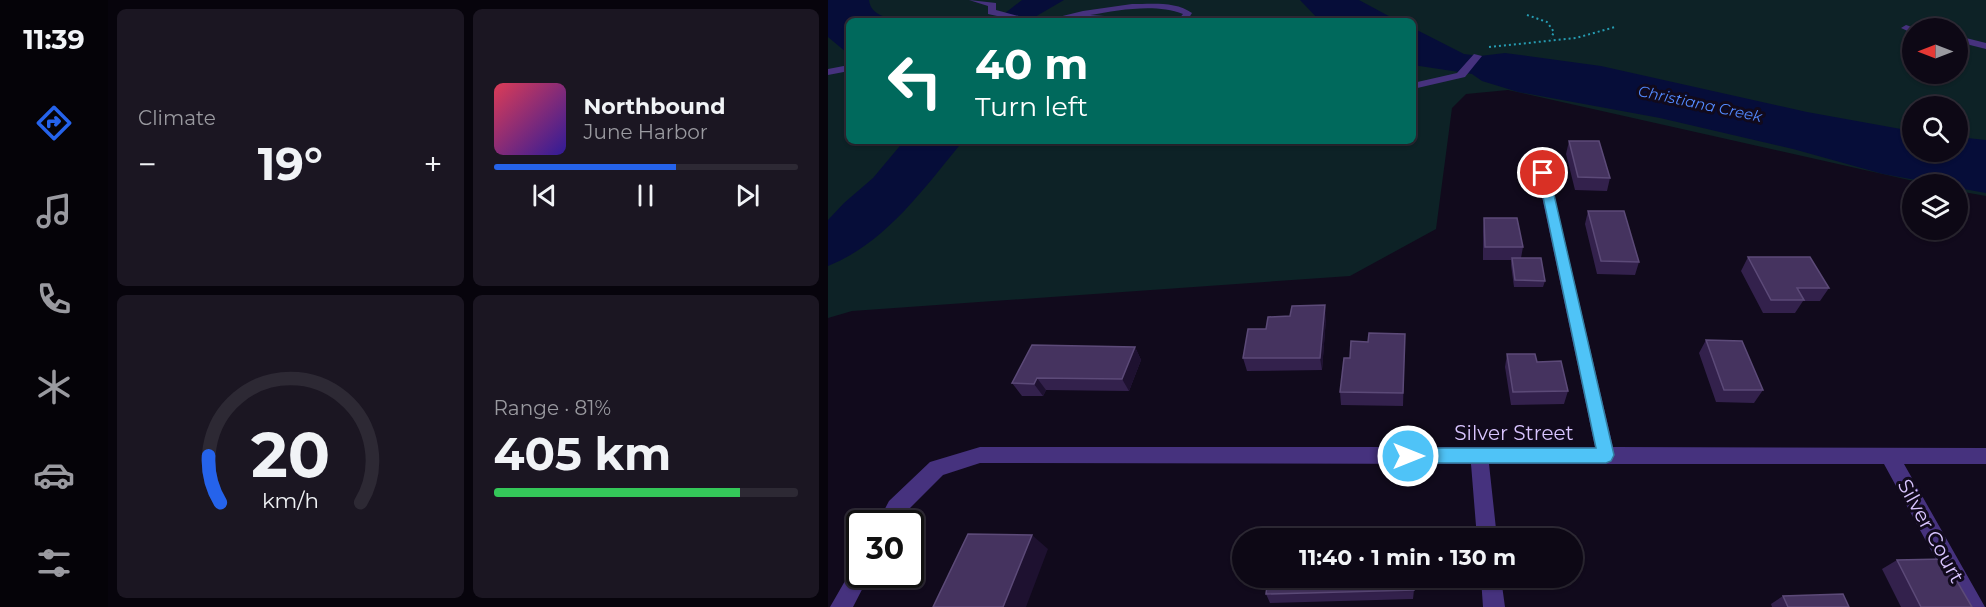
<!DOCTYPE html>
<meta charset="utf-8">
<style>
body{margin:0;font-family:Montserrat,sans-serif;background:#1b1622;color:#f1f3f6;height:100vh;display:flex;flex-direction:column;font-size:22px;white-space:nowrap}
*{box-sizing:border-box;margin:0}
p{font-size:20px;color:#9a9aa0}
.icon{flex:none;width:33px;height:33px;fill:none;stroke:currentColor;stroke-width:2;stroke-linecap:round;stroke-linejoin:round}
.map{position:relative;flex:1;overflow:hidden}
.drawer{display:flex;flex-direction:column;gap:9px;padding:9px;background:#07040c;width:720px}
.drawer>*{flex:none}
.top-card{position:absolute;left:18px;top:18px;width:570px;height:126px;border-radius:9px;box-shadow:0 2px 4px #0004,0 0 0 2px #2d2934;background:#00695c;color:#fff;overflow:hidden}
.needle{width:39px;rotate:270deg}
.tools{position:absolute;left:1074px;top:18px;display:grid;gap:12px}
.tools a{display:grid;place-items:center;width:66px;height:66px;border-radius:50%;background:#0d0815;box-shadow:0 2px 4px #0004,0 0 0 2px #2d2934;font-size:30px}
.speed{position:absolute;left:18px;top:510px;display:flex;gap:12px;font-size:30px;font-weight:700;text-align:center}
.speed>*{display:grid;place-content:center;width:78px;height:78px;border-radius:50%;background:#0d0815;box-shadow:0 2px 4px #0004,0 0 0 2px #2d2934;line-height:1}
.speed .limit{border:3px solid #111;border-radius:9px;background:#fff;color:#111}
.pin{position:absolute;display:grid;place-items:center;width:51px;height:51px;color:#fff;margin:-26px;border:3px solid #fff;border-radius:50%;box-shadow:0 2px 6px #0007}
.me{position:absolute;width:66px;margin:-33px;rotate:90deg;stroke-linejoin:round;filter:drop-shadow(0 0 4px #0008)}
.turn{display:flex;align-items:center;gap:21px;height:126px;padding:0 30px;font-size:27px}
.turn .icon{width:78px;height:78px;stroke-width:2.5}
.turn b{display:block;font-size:42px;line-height:51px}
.big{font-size:45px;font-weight:700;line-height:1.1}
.drawer .tile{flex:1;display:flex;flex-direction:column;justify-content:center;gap:9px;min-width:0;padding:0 21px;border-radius:9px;background:#1b1622}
.drawer .dial{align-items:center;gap:0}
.dial svg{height:156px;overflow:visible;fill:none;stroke:#2d2934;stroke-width:7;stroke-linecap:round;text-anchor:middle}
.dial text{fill:#f1f3f6;stroke:none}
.song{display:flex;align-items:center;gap:18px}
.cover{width:72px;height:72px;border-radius:9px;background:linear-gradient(135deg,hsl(350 70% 55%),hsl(250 70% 35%))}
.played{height:6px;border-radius:3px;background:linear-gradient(90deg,#2563eb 60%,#2d2934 60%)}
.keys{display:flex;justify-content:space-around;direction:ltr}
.heat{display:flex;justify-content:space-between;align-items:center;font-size:33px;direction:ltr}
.charge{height:9px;border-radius:4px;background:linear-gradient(90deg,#34c759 81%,#2d2934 0)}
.drawer .tiles{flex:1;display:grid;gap:9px;grid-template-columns:repeat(2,1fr)}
.trip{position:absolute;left:404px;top:528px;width:351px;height:60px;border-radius:30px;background:#0d0815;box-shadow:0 2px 4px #0004,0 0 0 2px #2d2934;font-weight:700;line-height:60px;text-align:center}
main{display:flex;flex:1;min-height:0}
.tabs{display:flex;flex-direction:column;width:108px;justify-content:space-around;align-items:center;background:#050308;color:#9a9aa0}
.tabs .icon{width:42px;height:42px}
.tabs .on{color:#2563eb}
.tabs b{font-size:27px;color:#f1f3f6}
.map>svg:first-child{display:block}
</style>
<main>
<nav class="tabs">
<b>11:39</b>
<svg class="icon on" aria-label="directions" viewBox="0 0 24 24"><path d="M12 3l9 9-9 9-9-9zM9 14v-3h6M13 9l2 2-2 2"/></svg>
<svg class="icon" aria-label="music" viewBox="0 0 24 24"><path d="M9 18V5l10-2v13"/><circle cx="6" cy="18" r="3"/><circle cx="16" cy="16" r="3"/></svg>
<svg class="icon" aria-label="phone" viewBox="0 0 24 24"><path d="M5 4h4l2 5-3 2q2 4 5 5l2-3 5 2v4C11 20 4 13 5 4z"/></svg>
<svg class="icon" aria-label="climate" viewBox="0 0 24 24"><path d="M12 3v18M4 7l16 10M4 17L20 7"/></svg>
<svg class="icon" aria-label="car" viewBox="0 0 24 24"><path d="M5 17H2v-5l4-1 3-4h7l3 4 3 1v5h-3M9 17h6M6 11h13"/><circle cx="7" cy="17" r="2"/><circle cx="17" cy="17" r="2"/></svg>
<svg class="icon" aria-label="filters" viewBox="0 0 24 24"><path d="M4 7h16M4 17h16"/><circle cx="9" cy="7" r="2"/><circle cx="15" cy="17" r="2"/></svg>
</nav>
<section class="drawer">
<div class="tiles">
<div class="tile"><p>Climate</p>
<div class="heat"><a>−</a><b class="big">19°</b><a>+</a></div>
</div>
<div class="tile">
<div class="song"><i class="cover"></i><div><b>Northbound</b><p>June Harbor</p></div></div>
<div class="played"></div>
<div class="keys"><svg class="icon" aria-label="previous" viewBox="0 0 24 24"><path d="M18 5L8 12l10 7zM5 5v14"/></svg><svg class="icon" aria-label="pause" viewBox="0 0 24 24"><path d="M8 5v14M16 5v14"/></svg><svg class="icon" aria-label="next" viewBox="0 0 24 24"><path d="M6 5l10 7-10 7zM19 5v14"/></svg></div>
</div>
<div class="tile dial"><svg viewBox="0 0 100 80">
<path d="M14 69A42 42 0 1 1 86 69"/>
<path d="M14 69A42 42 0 0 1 8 45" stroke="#2563eb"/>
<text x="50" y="56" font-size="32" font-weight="700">20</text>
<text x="50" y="72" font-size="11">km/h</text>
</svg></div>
<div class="tile"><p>Range · 81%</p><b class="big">405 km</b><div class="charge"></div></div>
</div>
</section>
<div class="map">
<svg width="1158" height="607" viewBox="0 0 1158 607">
<rect width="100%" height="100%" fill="#110a1c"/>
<path fill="#0d2226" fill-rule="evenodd" d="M0 0H1158V196L1130 191V184H1099L680 90 638 94 624 108 608 229 522 276 24 311 0 318ZM21 21H585V141H21ZM1084 28H1130V74H1084ZM1084 106H1130V152H1084Z"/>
<path fill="#060d39" d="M0 0H41C43 17 62 18 76 21H21V53L18 52 0 37Z
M194 0H236L200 21H167Z
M472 0H531L570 21H492Z
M585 28 636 54 652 56 677 53 773 66 979 112 1084 131V152H1130V137L1158 140V193L1130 188V184H1110L1055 174 965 149 832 118 690 92 654 81 644 74 585 65Z
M76 141H135C97 187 58 243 0 266V220L16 203 45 178Z"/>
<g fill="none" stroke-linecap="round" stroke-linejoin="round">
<path stroke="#269cb2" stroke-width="2" stroke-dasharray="2 3" stroke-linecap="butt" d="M699 15 719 22 726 32 723 38
M661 47 748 38 787 27"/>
<path fill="#46327e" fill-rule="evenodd" d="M141 0 168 3V10L209 21H192L160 14V6Z
M304 4C323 4 348 1 364 13L359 21H349L355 14C327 3 291 10 262 15L306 18 311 21 244 19 214 21 255 11Z
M1078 25 1087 28H1088H1084V33L1073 28Z
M1130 36 1158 43V49L1130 42Z
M646 54 654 56 637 77 585 89V83L629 73Z
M21 65V71L0 75V69Z
M715 169 721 173 785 447 1158 448V464H1076L1157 607H1134L1056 464H661L669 538H649L643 464 152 463 115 475 75 515 70 524H49L61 501 102 462 152 447H767L709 173Z
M32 564V574H42L25 607H2L25 567Z
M653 578H673L677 607H655Z"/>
</g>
<path fill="#33214c" d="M741 141 782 178 779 191 747 190 738 154Z
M760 211 811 262 807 275 769 274 757 224Z
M656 218 695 247 693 258 717 281 715 287H686L683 265V260H655V231Z
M920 257 1001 288 992 301H975L967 313H935L913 271Z
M462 316 498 318 494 370 419 371 415 358 438 329Z
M577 334 575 406 513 405 512 392 522 358 540 342Z
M878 340 935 390 926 403 888 402 871 353Z
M307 347 313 360 301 391 218 390 215 396H194L184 383Z
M679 354 709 362 740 391 736 404 683 405 677 367Z
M1069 560 1144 607H1073L1054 569Z
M586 590 585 599 442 603 438 594Z
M955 596 1021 607H944L943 604Z"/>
<path fill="#1e1130" d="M497 305 498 318 494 370 492 358Z
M307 347 313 360 301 391 294 379Z
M209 378 218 390 215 396 206 384Z
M204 535 220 549 198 607H175Z"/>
<path fill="#45335f" stroke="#5c4a78" stroke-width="1.5" d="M741 141H771L782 178 750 177Z
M760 211H796L811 262 773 261Z
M656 218H689L695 247H657Z
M920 257H982L1001 288H969L976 300H943Z
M684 258H713L717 281 687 280Z
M497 305 492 358H415L420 329H438L440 317 462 316 464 306Z
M541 333 577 334 575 393 512 392 516 358H522L523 341 540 342Z
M878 340 914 341 935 390H896Z
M204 345 307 347 294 379 209 378 206 384 184 383Z
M679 354H707L709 362 733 361 740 391 685 392Z
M140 534 204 535 175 607H105Z
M472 535V538H444V536Z
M1116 559 1144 607H1093L1069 560Z
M440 578H585L586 590 438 594Z
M1015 594 1021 607H960L955 596Z"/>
<path fill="#4fc3f7" stroke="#337fa1" stroke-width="1.5" d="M715 169 721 173 786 455 783 461 778 463H580L574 461 571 456 574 450 580 448H768L710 173Z"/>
<g text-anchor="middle" stroke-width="6" stroke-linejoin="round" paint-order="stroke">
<g font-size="15" font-style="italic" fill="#538aff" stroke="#110a1c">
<text transform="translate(872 104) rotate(12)" y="5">Christiana Creek</text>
</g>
<g font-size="20" fill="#d9c5ff" stroke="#110a1c">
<text x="686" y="440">Silver Street</text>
<text transform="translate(1103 531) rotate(61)" y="7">Silver Court</text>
</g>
</g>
</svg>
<div class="tools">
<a><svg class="needle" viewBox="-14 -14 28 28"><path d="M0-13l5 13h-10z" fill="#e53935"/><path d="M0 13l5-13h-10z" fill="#9a9aa0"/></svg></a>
<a><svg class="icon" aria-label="search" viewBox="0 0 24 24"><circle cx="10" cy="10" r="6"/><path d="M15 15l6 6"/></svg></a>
<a><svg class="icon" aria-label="layers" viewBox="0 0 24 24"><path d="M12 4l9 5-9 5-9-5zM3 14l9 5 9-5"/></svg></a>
</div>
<div class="speed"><div class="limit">30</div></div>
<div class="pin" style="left:715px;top:173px;background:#d93025"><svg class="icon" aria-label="arrive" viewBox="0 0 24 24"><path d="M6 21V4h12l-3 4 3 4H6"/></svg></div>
<svg class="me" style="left:580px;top:456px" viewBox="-20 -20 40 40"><circle r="17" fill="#4fc3f7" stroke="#fff" stroke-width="3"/><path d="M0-11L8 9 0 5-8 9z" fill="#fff"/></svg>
<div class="trip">11:40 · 1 min · 130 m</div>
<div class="top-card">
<div class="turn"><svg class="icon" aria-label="left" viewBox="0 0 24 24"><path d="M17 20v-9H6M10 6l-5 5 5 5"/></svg><div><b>40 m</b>Turn left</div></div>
</div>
</div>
</main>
